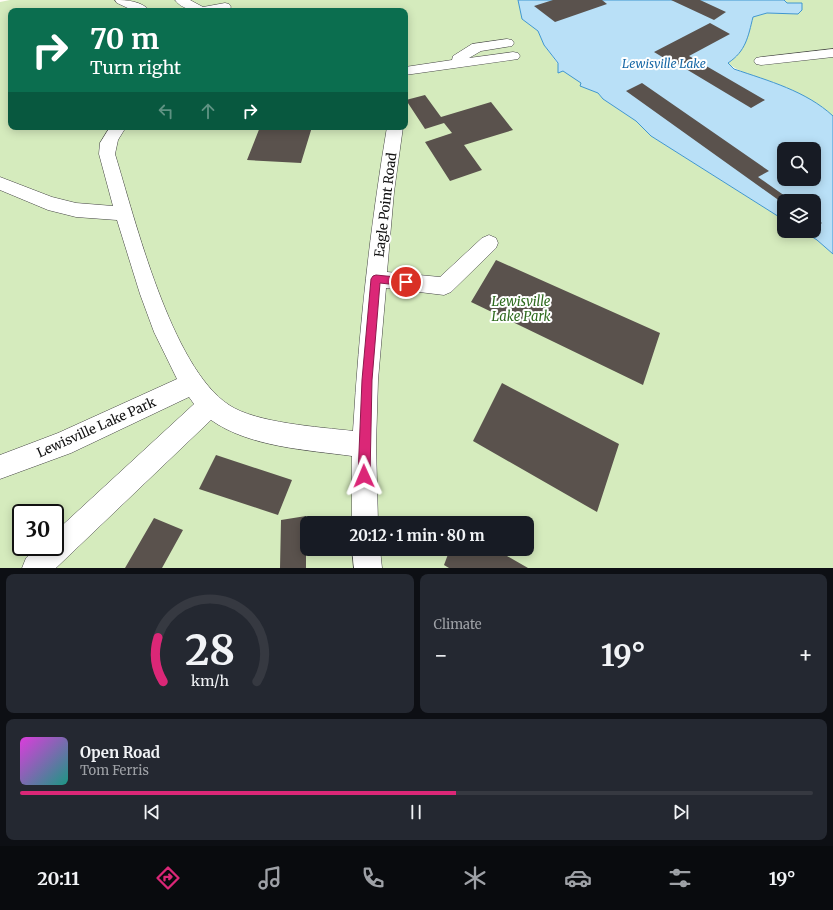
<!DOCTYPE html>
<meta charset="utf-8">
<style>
body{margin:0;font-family:Merriweather,serif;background:#242831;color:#f1f3f6;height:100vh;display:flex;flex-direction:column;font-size:15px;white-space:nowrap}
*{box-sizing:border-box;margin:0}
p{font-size:13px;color:#9ea1a6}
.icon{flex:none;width:22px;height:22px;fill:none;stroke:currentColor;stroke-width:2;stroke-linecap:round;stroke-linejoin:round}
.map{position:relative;height:568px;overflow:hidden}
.drawer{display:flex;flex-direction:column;gap:6px;padding:6px;background:#0d0f14;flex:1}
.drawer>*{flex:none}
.top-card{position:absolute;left:8px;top:8px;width:400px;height:122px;border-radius:8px;box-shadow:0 2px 10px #0003;background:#0b6e4f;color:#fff;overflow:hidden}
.controls{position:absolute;left:777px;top:142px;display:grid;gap:8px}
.controls a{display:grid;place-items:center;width:44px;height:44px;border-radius:8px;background:#171b24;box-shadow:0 2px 10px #0003;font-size:20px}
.speed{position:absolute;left:12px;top:504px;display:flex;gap:8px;font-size:20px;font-weight:700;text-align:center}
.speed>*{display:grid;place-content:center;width:52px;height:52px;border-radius:50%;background:#171b24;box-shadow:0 2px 10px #0003;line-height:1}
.speed .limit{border:2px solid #111;border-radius:6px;background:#fff;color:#111}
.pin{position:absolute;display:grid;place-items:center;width:34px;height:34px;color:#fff;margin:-17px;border:2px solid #fff;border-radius:50%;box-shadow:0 1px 4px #0007}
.me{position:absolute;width:44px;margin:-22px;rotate:359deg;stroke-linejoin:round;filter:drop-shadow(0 0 3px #0008)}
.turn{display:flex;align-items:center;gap:14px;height:84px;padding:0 16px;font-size:18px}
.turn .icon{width:52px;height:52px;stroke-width:2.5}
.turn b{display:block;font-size:28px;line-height:34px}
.lanes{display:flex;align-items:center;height:38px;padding:0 16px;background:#0003;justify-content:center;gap:20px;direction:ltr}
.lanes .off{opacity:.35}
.big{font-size:30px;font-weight:700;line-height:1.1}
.drawer .tile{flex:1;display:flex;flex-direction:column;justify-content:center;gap:6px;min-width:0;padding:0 14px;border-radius:8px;background:#242831}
.drawer .dial{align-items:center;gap:0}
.dial svg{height:104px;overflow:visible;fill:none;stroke:#363941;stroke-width:7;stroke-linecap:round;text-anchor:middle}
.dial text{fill:#f1f3f6;stroke:none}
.song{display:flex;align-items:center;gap:12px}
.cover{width:48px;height:48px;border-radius:6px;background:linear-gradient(135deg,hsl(300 70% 55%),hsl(170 70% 35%))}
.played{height:4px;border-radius:2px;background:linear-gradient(90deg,#db2777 55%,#363941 55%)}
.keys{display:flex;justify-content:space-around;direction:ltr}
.heat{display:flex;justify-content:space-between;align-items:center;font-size:22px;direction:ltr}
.drawer .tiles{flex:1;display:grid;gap:6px;grid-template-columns:1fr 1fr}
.tile:last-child{grid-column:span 2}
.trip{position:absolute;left:300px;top:516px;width:234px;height:40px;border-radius:8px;background:#171b24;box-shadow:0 2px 10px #0003;font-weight:700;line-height:40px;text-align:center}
.dock{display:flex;height:64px;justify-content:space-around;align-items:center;background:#090b0e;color:#9ea1a6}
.dock .icon{width:28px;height:28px}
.dock .current{color:#db2777}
.dock b{font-size:18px;color:#f1f3f6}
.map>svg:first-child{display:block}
</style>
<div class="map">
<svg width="833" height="568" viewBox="0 0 833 568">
<rect width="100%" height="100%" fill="#fffdf5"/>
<path fill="#d5ebbd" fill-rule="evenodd" d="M10 0H518L522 19 538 31 544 45 563 71 582 83 581 86 598 93 603 99 636 121 651 136 784 220V231H803L817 240 833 254V568H0V2ZM11 11H405V127H11ZM21 513H55V547H21ZM307 523H527V549H307Z
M784 0H833V116C817 101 791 89 770 81 756 76 739 73 728 63 745 52 748 36 753 17L767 13 798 14 795 3H787Z"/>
<path fill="#b9e0f7" stroke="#3f96cf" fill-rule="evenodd" d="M518 0H784L787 3H802V10L798 14 767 13 753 17C748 37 746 51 728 63L734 69C769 81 806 91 833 116V254L817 240 803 231H814V201H784V220L651 136 636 121 603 99 598 93 580 86 581 83 563 71 558 73V63L544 45 538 31 522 19ZM784 149H814V179H784Z"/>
<path fill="#5a524d" d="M553 0H602L607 4 555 22 534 6Z
M671 0H700L726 12 714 20Z
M710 23 730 34 689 56 765 100 751 108 676 63 674 64 654 52Z
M642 83 769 171 758 177 792 201H784V204L626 91Z
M425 95 441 117 491 102 513 130 464 145 482 170 450 181 425 142 452 133 444 123 425 129 406 100Z
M260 127H312L301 163 247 160Z
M814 217 822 223 816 227 814 225Z
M496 260 660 333 643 385 471 302Z
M502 383 619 444 597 512 473 441Z
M216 455 292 480 278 515 199 489Z
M306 516V568H280L281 520Z
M154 518 183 530 162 568H125Z
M450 549H495L528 568H449L444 565Z"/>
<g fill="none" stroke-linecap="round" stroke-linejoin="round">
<defs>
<path id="minor" d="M115 0C127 0 142 1 150 11H134L117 3Z
M175 0H190L203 7 225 3 229 4 231 7 229 10C215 13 184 14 175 0Z
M507 39 512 40 514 43 512 46 481 51 469 58 513 52 518 53 520 56 518 59 405 75V67L452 60 453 56 472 44Z
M833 49V57L761 65 756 64 754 61 756 58 761 57Z
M110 127H126L118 140 115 154C135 219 171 367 229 405 256 423 319 427 353 431 359 329 370 228 387 127H403L394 192 387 272 440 277 482 238 489 235 496 238 498 243 496 248 451 292 444 295 386 288 378 380 376 445 378 523H352V456C307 450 249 447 211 420L56 568H22L26 558 38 547H55V532L194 404 189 397 71 453 0 479V455L58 433 177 379 154 332 140 294 117 220 76 217 48 210 0 190V177L52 197 76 203 113 206 99 154 100 143Z
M352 549H380L382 568H354Z"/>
</defs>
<use href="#minor" stroke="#444" stroke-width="1"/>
<use href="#minor" fill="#fff" fill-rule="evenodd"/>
</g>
<path fill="#db2777" stroke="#8e194d" d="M376 275 406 278 409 279 411 282 409 285 406 286 380 283 372 380 370 476 368 480 364 482 360 480 358 476 362 380 371 279 373 276Z"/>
<g text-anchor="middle" stroke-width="4" stroke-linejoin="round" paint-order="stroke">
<g font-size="12" font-style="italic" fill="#1768a6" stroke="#fff">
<text x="664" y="68">Lewisville Lake</text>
</g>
<g font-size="13" fill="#111" stroke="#fff">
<text transform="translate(385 205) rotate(-83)" y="5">Eagle Point Road</text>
<text transform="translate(96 427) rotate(-24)" y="5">Lewisville Lake Park</text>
</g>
<g font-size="13" font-style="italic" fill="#2f6b1f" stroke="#fff">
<text x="521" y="306">Lewisville<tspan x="521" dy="15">Lake Park</tspan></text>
</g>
</g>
</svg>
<div class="controls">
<a><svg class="icon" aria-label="search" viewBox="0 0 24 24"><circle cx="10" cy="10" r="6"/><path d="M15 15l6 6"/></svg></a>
<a><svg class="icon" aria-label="layers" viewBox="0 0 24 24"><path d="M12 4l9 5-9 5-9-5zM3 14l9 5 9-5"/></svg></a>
</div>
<div class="speed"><div class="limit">30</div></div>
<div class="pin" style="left:406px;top:282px;background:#d93025"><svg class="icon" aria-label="arrive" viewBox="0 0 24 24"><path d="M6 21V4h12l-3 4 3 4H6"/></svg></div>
<svg class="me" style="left:364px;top:476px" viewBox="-20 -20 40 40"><path d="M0-17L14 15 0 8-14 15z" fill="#db2777" stroke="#fff" stroke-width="4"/></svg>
<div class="trip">20:12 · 1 min · 80 m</div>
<div class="top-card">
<div class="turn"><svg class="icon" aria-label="right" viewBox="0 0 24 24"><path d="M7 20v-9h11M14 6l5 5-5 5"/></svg><div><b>70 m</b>Turn right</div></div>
<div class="lanes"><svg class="icon off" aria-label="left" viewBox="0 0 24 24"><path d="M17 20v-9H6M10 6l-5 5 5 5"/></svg><svg class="icon off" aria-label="ahead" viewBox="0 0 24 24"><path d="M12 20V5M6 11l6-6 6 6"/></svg><svg class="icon" aria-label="right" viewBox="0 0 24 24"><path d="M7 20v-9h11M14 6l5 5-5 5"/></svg></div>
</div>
</div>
<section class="drawer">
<div class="tiles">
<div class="tile dial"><svg viewBox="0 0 100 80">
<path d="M14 69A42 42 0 1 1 86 69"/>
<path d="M14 69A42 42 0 0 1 10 35" stroke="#db2777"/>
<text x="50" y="56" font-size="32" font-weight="700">28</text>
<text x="50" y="72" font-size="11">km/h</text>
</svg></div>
<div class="tile"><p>Climate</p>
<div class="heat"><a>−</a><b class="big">19°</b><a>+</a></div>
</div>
<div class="tile">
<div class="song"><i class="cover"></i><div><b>Open Road</b><p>Tom Ferris</p></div></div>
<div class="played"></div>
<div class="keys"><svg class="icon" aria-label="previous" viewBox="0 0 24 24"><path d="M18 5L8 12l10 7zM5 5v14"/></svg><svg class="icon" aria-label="pause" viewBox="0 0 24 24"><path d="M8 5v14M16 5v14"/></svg><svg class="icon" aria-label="next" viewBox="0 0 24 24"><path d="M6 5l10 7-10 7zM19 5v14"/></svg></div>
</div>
</div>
</section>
<nav class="dock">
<b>20:11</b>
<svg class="icon current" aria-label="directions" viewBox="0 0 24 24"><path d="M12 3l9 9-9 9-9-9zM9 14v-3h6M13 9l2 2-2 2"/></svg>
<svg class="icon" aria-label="music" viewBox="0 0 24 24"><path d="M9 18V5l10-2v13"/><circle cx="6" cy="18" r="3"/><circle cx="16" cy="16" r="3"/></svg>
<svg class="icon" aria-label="phone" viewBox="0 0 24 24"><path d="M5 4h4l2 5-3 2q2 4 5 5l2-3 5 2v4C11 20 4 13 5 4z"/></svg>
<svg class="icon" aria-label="climate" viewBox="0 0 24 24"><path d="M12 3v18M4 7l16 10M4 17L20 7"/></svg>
<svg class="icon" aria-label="car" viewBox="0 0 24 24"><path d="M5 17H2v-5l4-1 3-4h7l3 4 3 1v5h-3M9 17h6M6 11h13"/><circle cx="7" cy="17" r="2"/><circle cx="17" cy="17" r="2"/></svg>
<svg class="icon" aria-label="filters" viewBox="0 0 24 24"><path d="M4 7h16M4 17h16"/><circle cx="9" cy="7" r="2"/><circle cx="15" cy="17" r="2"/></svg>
<b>19°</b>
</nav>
